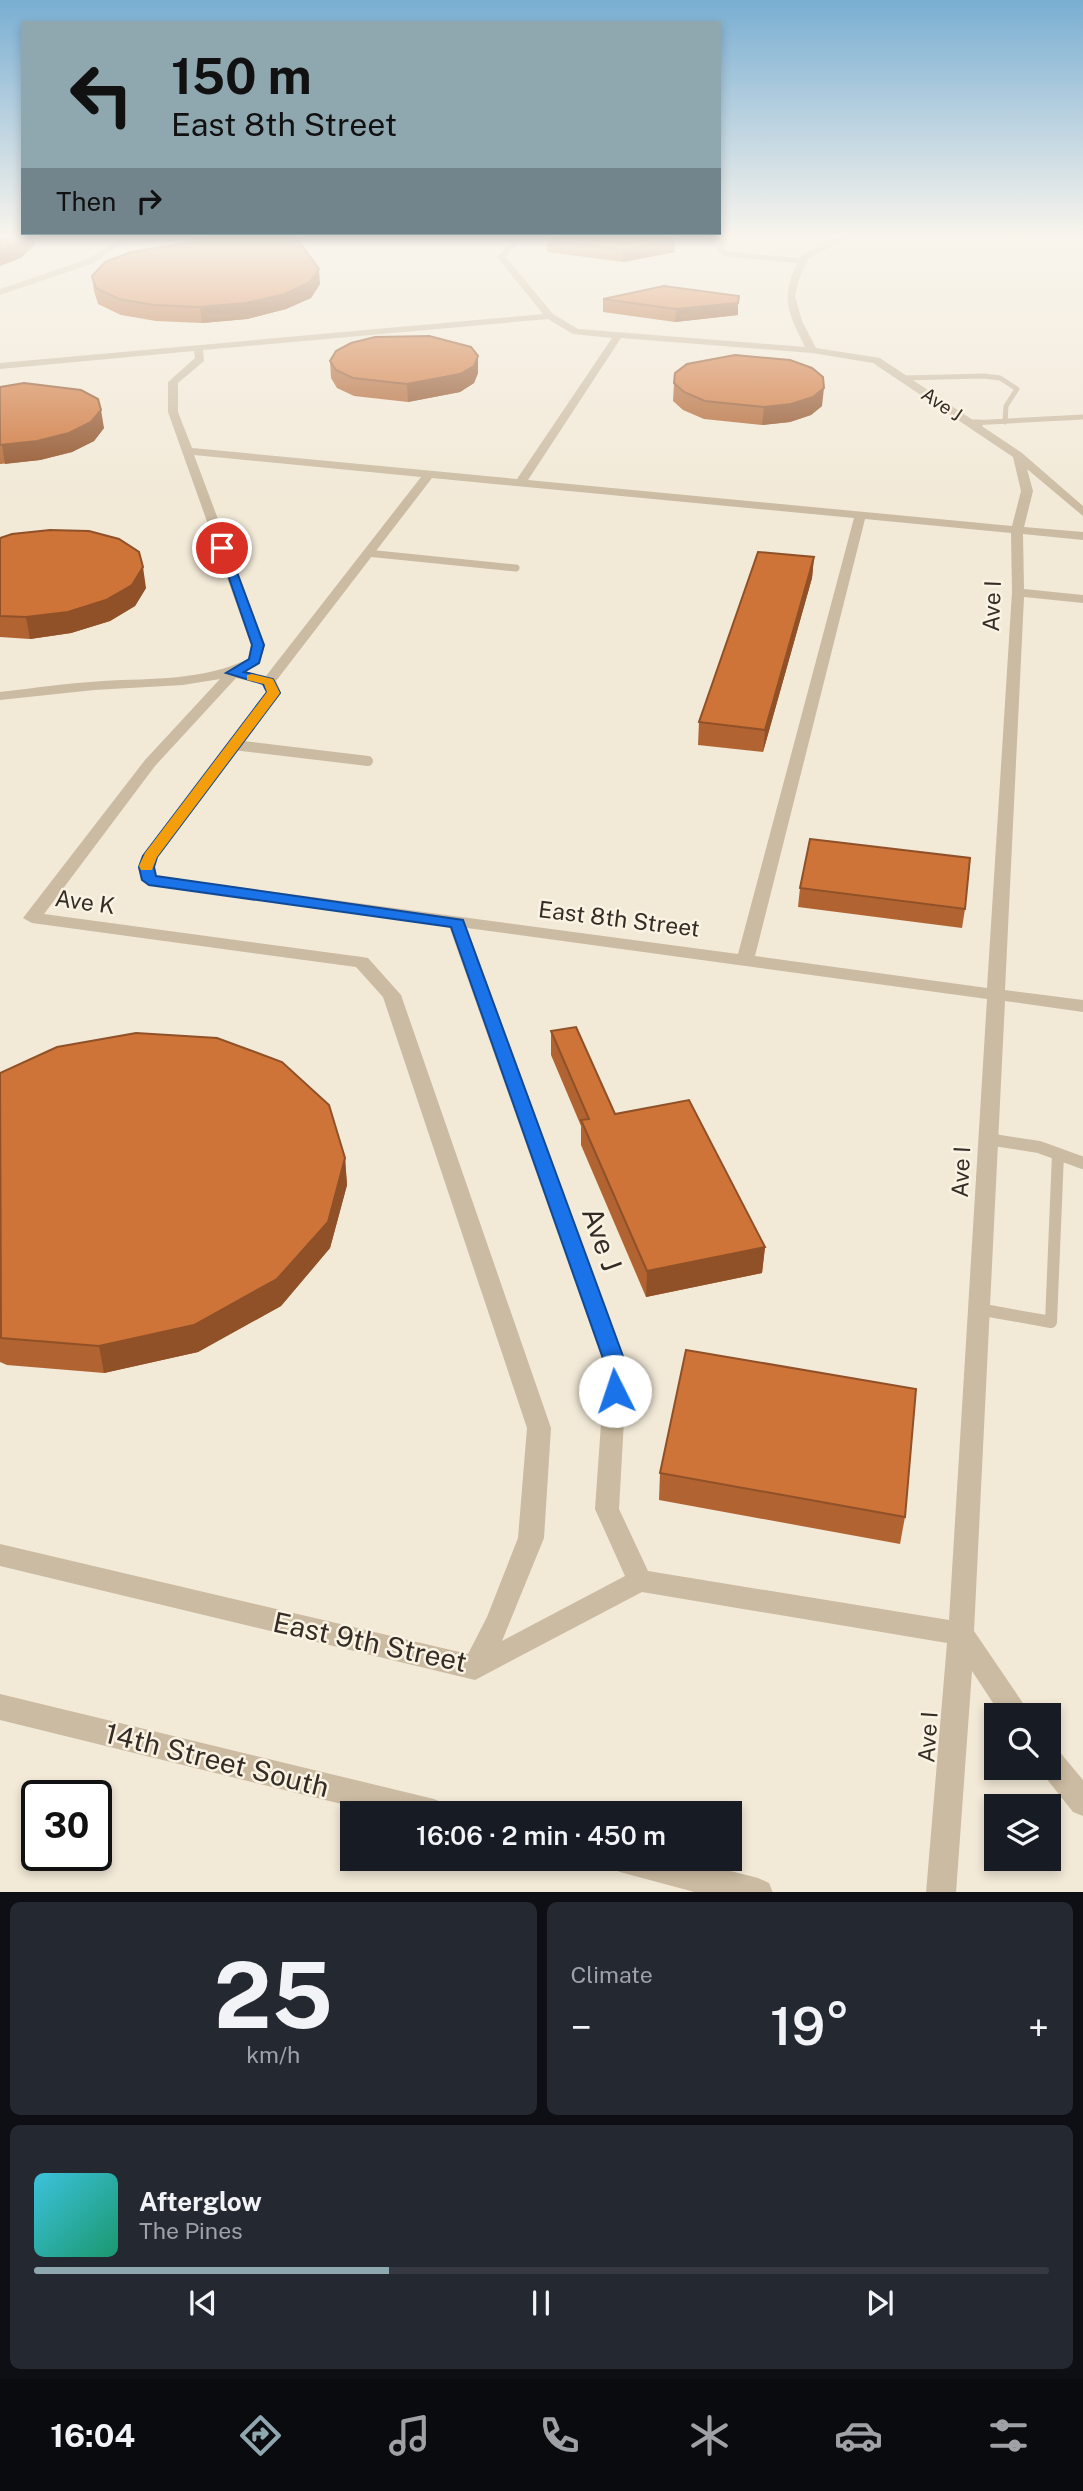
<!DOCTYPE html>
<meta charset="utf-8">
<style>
body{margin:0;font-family:"Public Sans",sans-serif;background:#242831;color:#f1f3f6;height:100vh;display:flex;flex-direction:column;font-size:26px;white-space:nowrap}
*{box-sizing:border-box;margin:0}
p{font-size:23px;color:#9ea1a6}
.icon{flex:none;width:38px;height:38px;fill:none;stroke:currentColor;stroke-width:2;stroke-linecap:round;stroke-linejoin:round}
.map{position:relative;height:1892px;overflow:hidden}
.panel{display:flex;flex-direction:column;gap:10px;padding:10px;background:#0d0f14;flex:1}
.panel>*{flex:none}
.banner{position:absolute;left:21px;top:21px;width:700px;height:214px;border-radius:0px;box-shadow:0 4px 10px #0003;background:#8fa7af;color:#111;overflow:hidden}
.fabs{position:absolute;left:984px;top:1703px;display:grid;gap:14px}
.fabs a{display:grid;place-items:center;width:77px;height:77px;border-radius:0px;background:#171b24;box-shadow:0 4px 10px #0003;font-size:35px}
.speed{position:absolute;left:21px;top:1780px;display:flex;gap:14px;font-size:35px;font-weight:700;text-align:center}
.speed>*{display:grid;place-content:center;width:91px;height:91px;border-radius:50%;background:#171b24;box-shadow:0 4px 10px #0003;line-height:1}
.speed .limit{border:4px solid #111;border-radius:10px;background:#fff;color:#111}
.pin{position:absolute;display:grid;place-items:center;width:60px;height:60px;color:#fff;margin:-30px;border:4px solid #fff;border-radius:50%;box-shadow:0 2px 7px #0007}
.me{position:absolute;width:77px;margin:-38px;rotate:356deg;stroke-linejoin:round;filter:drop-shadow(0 0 5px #0008)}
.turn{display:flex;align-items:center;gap:24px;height:147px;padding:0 35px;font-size:32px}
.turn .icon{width:91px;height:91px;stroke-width:2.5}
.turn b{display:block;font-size:49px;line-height:60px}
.then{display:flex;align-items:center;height:66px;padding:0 35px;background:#0003;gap:14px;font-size:26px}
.big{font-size:52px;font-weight:600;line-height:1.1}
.panel .tile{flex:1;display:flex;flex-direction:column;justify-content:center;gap:10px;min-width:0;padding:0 24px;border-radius:10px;background:#242831}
.panel .dial{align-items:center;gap:0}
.dial b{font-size:91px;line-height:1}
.song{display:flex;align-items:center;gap:21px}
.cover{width:84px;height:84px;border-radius:10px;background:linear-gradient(135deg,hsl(190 70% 55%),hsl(160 70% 35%))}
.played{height:7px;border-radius:4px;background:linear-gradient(90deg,#8fa7af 35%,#363941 35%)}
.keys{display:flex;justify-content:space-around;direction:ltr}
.heat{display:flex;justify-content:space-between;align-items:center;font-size:38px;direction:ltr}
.panel .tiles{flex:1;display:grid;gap:10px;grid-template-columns:1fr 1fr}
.tile:last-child{grid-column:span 2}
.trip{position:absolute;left:340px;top:1801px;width:402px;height:70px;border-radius:0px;background:#171b24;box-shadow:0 4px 10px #0003;font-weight:600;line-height:70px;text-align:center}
.tab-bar{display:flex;height:112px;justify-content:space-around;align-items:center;background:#090b0e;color:#9ea1a6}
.tab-bar .icon{width:49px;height:49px}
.tab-bar .on{color:#8fa7af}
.tab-bar b{font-size:32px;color:#f1f3f6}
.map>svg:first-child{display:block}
</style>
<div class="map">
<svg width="1083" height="1893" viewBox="0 0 1083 1893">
<rect width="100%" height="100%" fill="#f2e9d7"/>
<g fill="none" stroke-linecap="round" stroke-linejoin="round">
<path stroke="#cbbba2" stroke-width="5" d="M727 237 720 249 727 254 803 261
M903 378 984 376 1000 378 1017 389 1006 406 1005 422
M971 423 1083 417"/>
<path stroke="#cbbba2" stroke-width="7" d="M971 423H980
M367 553 516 568"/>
<path stroke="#cbbba2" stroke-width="10" d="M234 745 368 761"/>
<path stroke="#cbbba2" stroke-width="12" d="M987 1139 1039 1147 1083 1163
M978 1309 1051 1322 1058 1154"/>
<path fill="#cbbba2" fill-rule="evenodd" d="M121 237H130L94 263 0 295V289L88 259Z
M515 237H523L506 257 553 314 578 329 805 347C785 307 780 295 802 254L840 237H850L809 258 799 279 795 296 802 321 816 348 880 358 1022 453 1083 506V516L1027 469 1033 491 1024 527 1083 532V540L1023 534 1024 589 1083 595V603L1024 597 1005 990 1083 1000V1012L1005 1001 974 1631 1031 1715H1001L972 1671 956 1893H926L947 1643 642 1592 475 1680 0 1566V1544L468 1654 487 1617 518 1538 527 1428 383 997 356 967 32 923 23 918 145 760 220 679 183 685 94 690 0 700V692C34 688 69 683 103 681 153 678 202 681 248 659L251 645 168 412V382L195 358 194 351 0 369V363L543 314 497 257ZM548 319 573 334 612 338 517 479 192 448 178 412V383L204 361 203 350ZM621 338 812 353 873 363 1013 457 1021 491 1012 526 528 480ZM194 455 421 477 266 676 244 671 259 664 265 645ZM432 478 854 518 738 954 156 876 154 867 158 857 281 693 276 681ZM865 519 1011 533 1012 592 987 988 755 956ZM236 678 263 684 267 693 142 856 138 867 141 880 149 885 449 926 605 1367 595 1509 625 1576 502 1641 544 1538 551 1428 401 995 368 958 362 957 44 914 155 766ZM467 928 987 999 949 1620 648 1571 619 1509 627 1367Z
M1048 1746 1058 1750 1083 1780V1816L1073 1812 1038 1768H1048Z"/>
<path fill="#cbbba2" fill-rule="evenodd" d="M0 1694 434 1799 444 1803 448 1813H378L0 1720Z
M606 1858H679L758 1878 769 1883 773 1893H698L620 1872 610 1868Z"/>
</g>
<path fill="#b16431" d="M192 237H296L320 284 311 298 286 309 247 319 202 323 156 321 121 315 98 304 94 291 92 276 195 242Z
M547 240 675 252 623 262 547 252Z
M603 299 738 315 675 322 603 312Z
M330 361 478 373 474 383 460 392 408 402 354 396 337 388 331 378Z
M674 383 822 406 811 415 790 422 762 425 704 419 683 410 673 401Z
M0 387 104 428 94 441 72 452 40 460 0 464Z
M0 538 146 588 135 606 110 621 71 633 30 639 0 637Z
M814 557 812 578 763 752 698 745 699 722Z
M800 888 965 909 962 928 798 907Z
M551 1031 615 1114 765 1247 762 1273 646 1297 581 1145V1126L551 1055Z
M0 1073 345 1158 347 1185 330 1248 281 1306 198 1352 104 1373 7 1365 0 1362Z
M660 1473 905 1517 900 1544 659 1500Z"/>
<path fill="#905128" d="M26 237H34L35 245 21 258 0 266V250Z
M675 240V252L623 262V250Z
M319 269 320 284 311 298 286 309 247 319 202 323 200 307Z
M738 303V315L675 322 676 309Z
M478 356V373L474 383 460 392 408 402 407 384Z
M824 388 822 406 811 415 790 422 762 425 764 407Z
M101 410 104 428 94 441 72 452 40 460 5 464 2 445Z
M814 557 812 578 763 752 765 730Z
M143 567 146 588 135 606 110 621 71 633 30 639 26 617Z
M345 1158 347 1185 330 1248 281 1306 198 1352 104 1373 99 1346Z
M765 1247 762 1273 646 1297 647 1271Z"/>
<path fill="#ce7439" stroke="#905128" stroke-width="2" d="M0 237H26L19 243 0 250Z
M198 237H296L319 269 310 282 285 294 245 303 200 307 154 305 119 299 96 288 92 276 105 262 131 252 201 241Z
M564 237H664L675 240 623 250 547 240Z
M664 286 739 296 738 303 676 309 603 299Z
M429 336 471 347 478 356 474 366 460 374 407 384 353 378 336 370 330 361 336 351 351 343 375 337Z
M735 355 790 360 812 368 823 377 824 388 813 397 791 404 764 407 705 401 684 392 674 383 675 373 687 364Z
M24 383 81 390 98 399 101 410 91 422 69 433 37 441 0 445V387Z
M50 530 89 531 119 539 139 552 143 567 132 585 106 600 68 612 26 617 0 616V538L12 534Z
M758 552 814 557 765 730 699 722Z
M810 839 970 858 965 909 800 888Z
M576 1027 615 1114 689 1100 765 1247 647 1271 581 1120 589 1119 551 1031Z
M136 1033 217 1038 282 1062 329 1105 345 1158 328 1222 277 1279 194 1325 99 1346 1 1338 0 1073 57 1047Z
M686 1350 916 1389 905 1517 660 1473Z"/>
<linearGradient id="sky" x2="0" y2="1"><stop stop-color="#79aed2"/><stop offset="0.47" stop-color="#f9f5ed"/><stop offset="1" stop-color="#f9f5ed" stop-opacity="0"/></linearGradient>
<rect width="1083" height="502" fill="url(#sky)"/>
<path fill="#1a73e8" stroke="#114b97" stroke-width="2" d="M218 546 228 548 264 645 259 663 244 672 273 679 280 693 157 857 154 867 156 876 463 920 627 1367 622 1397H607L604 1391 606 1367 451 927 149 885 142 880 139 867 143 856 267 692 263 684 226 673 249 659 252 645Z"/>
<path fill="#f59e0b" d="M252 674 273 679 280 693 157 857 152 870H141L139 866 145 853 267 692 264 684 247 680V675Z"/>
<g text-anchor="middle" stroke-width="5" stroke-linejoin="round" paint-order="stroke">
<g font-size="19" fill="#352c25" stroke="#faf3e3">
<text transform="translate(942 404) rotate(34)" y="7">Ave J</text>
</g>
<g font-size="23" fill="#352c25" stroke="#faf3e3">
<text transform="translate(992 606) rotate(-88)" y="8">Ave I</text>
<text transform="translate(85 902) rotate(8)" y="8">Ave K</text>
<text transform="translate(619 919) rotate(7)" y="8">East 8th Street</text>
<text transform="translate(961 1172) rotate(-87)" y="8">Ave I</text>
<text transform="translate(928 1737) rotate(-86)" y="8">Ave I</text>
</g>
<g font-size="28" fill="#352c25" stroke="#faf3e3">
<text transform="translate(602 1239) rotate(70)" y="10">Ave J</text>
<text transform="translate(370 1642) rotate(12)" y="10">East 9th Street</text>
<text transform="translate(217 1760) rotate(14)" y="10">14th Street South</text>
</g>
</g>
</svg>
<div class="fabs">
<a><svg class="icon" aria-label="search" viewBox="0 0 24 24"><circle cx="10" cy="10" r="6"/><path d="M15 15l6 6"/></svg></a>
<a><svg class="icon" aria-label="layers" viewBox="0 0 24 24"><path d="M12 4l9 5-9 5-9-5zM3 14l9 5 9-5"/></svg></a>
</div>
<div class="speed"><div class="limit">30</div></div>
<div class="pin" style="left:222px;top:548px;background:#d93025"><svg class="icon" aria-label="arrive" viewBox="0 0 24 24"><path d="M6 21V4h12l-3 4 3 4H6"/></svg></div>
<svg class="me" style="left:615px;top:1391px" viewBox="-20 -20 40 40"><circle r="19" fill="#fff"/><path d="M0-13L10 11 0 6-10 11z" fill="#1a73e8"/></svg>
<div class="trip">16:06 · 2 min · 450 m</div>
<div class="banner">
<div class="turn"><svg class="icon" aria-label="left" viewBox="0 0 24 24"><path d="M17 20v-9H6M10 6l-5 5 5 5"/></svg><div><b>150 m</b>East 8th Street</div></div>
<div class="then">Then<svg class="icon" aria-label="right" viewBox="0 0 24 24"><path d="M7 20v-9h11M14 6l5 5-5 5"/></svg></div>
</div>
</div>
<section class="panel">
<div class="tiles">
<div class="tile dial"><b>25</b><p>km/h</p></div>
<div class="tile"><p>Climate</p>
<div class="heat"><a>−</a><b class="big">19°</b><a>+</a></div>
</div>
<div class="tile">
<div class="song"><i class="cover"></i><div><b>Afterglow</b><p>The Pines</p></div></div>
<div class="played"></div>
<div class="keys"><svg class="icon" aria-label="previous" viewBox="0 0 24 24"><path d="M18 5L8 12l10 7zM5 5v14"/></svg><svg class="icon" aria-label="pause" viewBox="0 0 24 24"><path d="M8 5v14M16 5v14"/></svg><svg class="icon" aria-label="next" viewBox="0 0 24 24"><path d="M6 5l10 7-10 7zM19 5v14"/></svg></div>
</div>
</div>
</section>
<nav class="tab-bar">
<b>16:04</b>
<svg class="icon on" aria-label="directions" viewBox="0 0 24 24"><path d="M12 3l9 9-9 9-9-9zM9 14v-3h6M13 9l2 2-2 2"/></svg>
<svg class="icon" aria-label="music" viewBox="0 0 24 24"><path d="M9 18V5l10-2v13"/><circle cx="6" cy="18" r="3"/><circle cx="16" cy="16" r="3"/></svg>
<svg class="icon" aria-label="phone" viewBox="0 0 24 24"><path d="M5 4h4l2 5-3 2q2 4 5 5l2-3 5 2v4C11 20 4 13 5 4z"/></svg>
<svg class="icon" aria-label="climate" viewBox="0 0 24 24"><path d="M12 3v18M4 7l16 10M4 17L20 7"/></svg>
<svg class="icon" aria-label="car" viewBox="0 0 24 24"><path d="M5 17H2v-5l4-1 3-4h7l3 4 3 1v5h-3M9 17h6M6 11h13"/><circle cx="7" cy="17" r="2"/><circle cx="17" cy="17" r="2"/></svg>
<svg class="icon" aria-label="filters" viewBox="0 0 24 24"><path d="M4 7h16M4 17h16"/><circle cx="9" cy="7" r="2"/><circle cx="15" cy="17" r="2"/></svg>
</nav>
